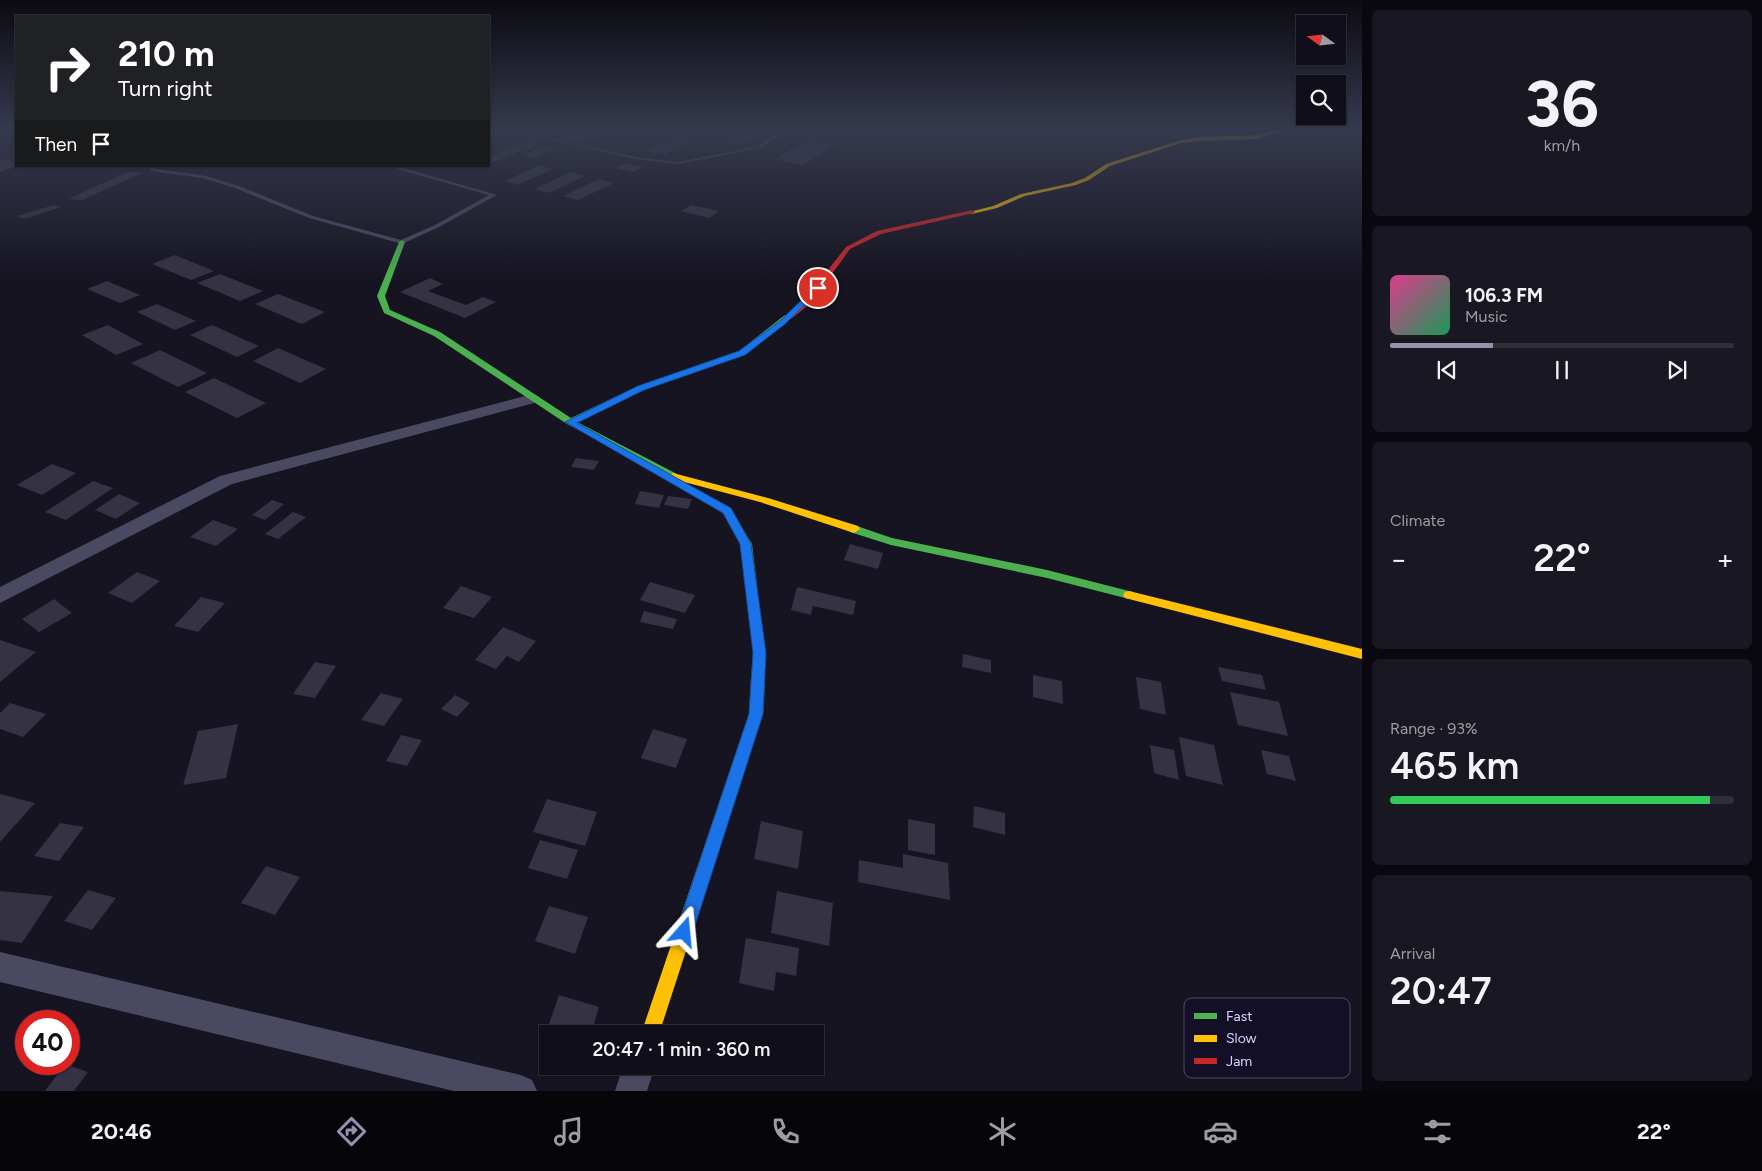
<!DOCTYPE html>
<meta charset="utf-8">
<style>
body{margin:0;font-family:Figtree,sans-serif;background:#191822;color:#f1f3f6;height:100vh;display:flex;flex-direction:column;font-size:19px;white-space:nowrap}
*{box-sizing:border-box;margin:0}
p{font-size:16px;color:#9c9ca2}
.icon{flex:none;width:28px;height:28px;fill:none;stroke:currentColor;stroke-width:2;stroke-linecap:round;stroke-linejoin:round}
.map{position:relative;flex:1;overflow:hidden}
.panel{display:flex;flex-direction:column;gap:10px;padding:10px;background:#09080e;width:400px}
.panel>*{flex:none}
.banner{position:absolute;left:15px;top:15px;width:475px;height:152px;border-radius:0px;box-shadow:0 1px 4px #0004,0 0 0 1px #302f38;background:#202124;color:#fff;overflow:hidden}
.needle{width:32px;rotate:285deg}
.controls{position:absolute;left:1296px;top:15px;display:grid;gap:10px}
.controls a{display:grid;place-items:center;width:50px;height:50px;border-radius:0px;background:#100f19;box-shadow:0 1px 4px #0004,0 0 0 1px #302f38;font-size:25px}
.speed{position:absolute;left:15px;top:1010px;display:flex;gap:10px;font-size:25px;font-weight:700;text-align:center}
.speed>*{display:grid;place-content:center;width:65px;height:65px;border-radius:50%;background:#100f19;box-shadow:0 1px 4px #0004,0 0 0 1px #302f38;line-height:1}
.speed .limit{border:8px solid #d22;background:#fff;color:#111}
.pin{position:absolute;display:grid;place-items:center;width:42px;height:42px;color:#fff;margin:-21px;border:2px solid #fff;border-radius:50%;box-shadow:0 1px 5px #0007}
.me{position:absolute;width:55px;margin:-28px;rotate:18deg;stroke-linejoin:round;filter:drop-shadow(0 0 4px #0008)}
.turn{display:flex;align-items:center;gap:18px;height:105px;padding:0 20px;font-size:22px}
.turn .icon{width:65px;height:65px;stroke-width:2.5}
.turn b{display:block;font-size:35px;line-height:42px}
.then{display:flex;align-items:center;height:48px;padding:0 20px;background:#0003;gap:10px;font-size:19px}
.big{font-size:38px;font-weight:600;line-height:1.1}
.panel .card{flex:1;display:flex;flex-direction:column;justify-content:center;gap:8px;min-width:0;padding:0 18px;border-radius:8px;background:#191822}
.panel .dial{align-items:center;gap:0}
.dial b{font-size:65px;line-height:1}
.song{display:flex;align-items:center;gap:15px}
.cover{width:60px;height:60px;border-radius:8px;background:linear-gradient(135deg,hsl(330 70% 55%),hsl(150 70% 35%))}
.played{height:5px;border-radius:2px;background:linear-gradient(90deg,#9591b1 30%,#302f38 30%)}
.keys{display:flex;justify-content:space-around;direction:ltr}
.heat{display:flex;justify-content:space-between;align-items:center;font-size:28px;direction:ltr}
.charge{height:8px;border-radius:4px;background:linear-gradient(90deg,#34c759 93%,#302f38 0)}
.trip{position:absolute;left:539px;top:1025px;width:285px;height:50px;border-radius:0px;background:#100f19;box-shadow:0 1px 4px #0004,0 0 0 1px #302f38;font-weight:600;line-height:50px;text-align:center}
.dock{display:flex;height:80px;justify-content:space-around;align-items:center;background:#06060a;color:#9c9ca2}
.dock .icon{width:35px;height:35px}
.dock .on{color:#9591b1}
.dock b{font-size:22px;color:#f1f3f6}
main{display:flex;flex:1;min-height:0}
.map>svg:first-child{display:block}
</style>
<main>
<div class="map">
<svg width="1362" height="1091" viewBox="0 0 1362 1091">
<rect width="100%" height="100%" fill="#161421"/>
<path fill="#343243" d="M525 129H551L594 137 584 142Z
M749 129 765 132 741 145 724 142Z
M681 136 697 139 664 155 647 151Z
M529 140 542 143 495 162 489 161V157Z
M808 140 835 145 803 165 774 159Z
M547 146 558 148 534 158 523 155Z
M0 160 16 161V166L0 172Z
M624 163 643 167 634 172 615 168Z
M540 165 553 169 517 185 505 181Z
M128 172 142 173 82 200 68 199Z
M570 172 585 176 549 193 535 189Z
M599 179 614 183 578 200 563 196Z
M54 205 61 207 24 219 17 216Z
M691 205 719 211 709 218 681 211Z
M175 255 214 271 191 280 152 264Z
M220 274 263 291 240 301 197 283Z
M430 278 443 284 428 291 466 305 483 297 496 302 465 318 400 292Z
M107 281 140 295 120 303 87 289Z
M278 294 325 312 302 324 255 304Z
M157 304 196 321 175 330 137 312Z
M108 325 143 344 116 355 82 335Z
M212 325 259 346 237 357 190 335Z
M278 348 326 369 300 383 253 361Z
M160 350 207 373 178 387 131 363Z
M214 378 266 403 237 418 185 392Z
M576 458 599 461 594 470 571 467Z
M52 464 76 473 42 495 17 485Z
M93 481 113 488 66 520 45 512Z
M640 491 664 495 659 508 635 504Z
M119 494 140 503 116 519 95 510Z
M668 496 692 499 688 509 664 505Z
M272 500 284 504 265 520 252 515Z
M293 512 306 517 278 539 265 534Z
M213 520 238 529 216 546 190 537Z
M850 544 883 553 878 569 844 560Z
M137 572 160 581 132 603 108 593Z
M650 582 695 595 685 613 640 600Z
M461 586 492 597 474 618 443 608Z
M797 587 856 601 853 615 813 606 811 615 791 610Z
M201 597 225 603 198 632 174 626Z
M54 599 72 613 39 632 22 619Z
M644 611 677 619 673 629 640 622Z
M503 627 536 641 519 662 507 656 496 669 475 660Z
M0 640 36 652 0 682Z
M963 654 991 660V673L962 667Z
M315 662 336 666 315 698 293 694Z
M1218 667 1262 675 1266 690 1222 681Z
M1033 675 1062 681 1063 704 1033 697Z
M1136 677 1161 682 1166 715 1140 709Z
M1230 692 1279 702 1288 736 1238 725Z
M381 693 403 699 384 726 361 720Z
M455 695 470 703 457 717 441 709Z
M10 703 46 714 23 737 0 729V713Z
M238 724 226 778 183 785 198 731Z
M653 729 687 739 676 768 641 758Z
M401 735 422 740 407 766 386 761Z
M1179 737 1214 745 1223 785 1186 776Z
M1150 745 1174 750 1179 780 1154 773Z
M1261 750 1289 756 1296 781 1267 774Z
M0 794 35 803 0 842Z
M547 799 597 812 585 846 533 832Z
M974 806 1005 813V835L973 827Z
M908 819 935 824V855L908 850Z
M761 821 803 831 798 869 754 859Z
M60 823 84 827 59 861 34 856Z
M540 840 578 850 567 879 528 868Z
M903 854 948 863 950 900 858 882 859 860 903 868Z
M266 866 300 877 275 915 241 903Z
M88 890 116 898 92 930 64 921Z
M0 891 53 896 22 943 0 940Z
M777 891 833 903 829 946 771 933Z
M549 906 588 917 575 954 535 941Z
M746 938 799 948 796 976 776 972 774 991 739 983Z
M559 995 599 1007 591 1034H568L548 1027Z
M65 1064 88 1072 74 1091H45Z"/>
<g fill="none" stroke-linecap="round" stroke-linejoin="round">
<path fill="#4a4962" fill-rule="evenodd" d="M500 129H507L635 157 678 162 758 146 784 129H789L761 148 678 164 635 159Z
M150 166H155V169L206 176 239 186 313 216 401 240 435 225 489 195 387 166H396L497 195 439 227 402 244 309 218 235 188 203 178 151 171Z"/>
<path fill="#4a4962" fill-rule="evenodd" d="M784 129H793L787 133Z
M533 394 538 396 541 399 538 402 232 484 0 603V587L220 476Z
M0 952 521 1075 532 1080 537 1091H454L0 982Z
M623 1066H655L647 1091H615Z"/>
<path fill="#4caf50" fill-rule="evenodd" d="M402 240 405 242 385 296 390 310 440 332 571 418 638 386 739 351 785 315 792 317 745 355 644 390 577 422 677 474 678 476 673 479 567 424 434 336 384 313 377 296 399 242Z
M692 487 731 509 752 544 765 653V679L763 683 758 684 753 683 751 679 753 653 740 544 723 513 688 492 687 490Z
M854 525 892 538 1047 570 1129 591 1133 592 1135 595 1133 598 1129 599 1047 578 891 545 850 532 848 529Z"/>
<path fill="#ffc107" fill-rule="evenodd" d="M1278 129H1285L1257 139 1199 141 1181 143 1110 166 1089 180 1076 185 1025 196 997 208 972 214 969 212 993 206 1021 194 1072 183 1085 178 1106 164 1178 141 1199 137 1257 135Z
M673 473 768 498 858 526 860 529 854 533 760 502 669 478 668 476Z
M1129 591 1362 649V659L1125 598 1123 595 1125 592Z
M758 674 763 675 765 679 763 714 659 1034H641L749 714 751 679 753 675Z"/>
<path fill="#c62828" fill-rule="evenodd" d="M972 210 975 212 974 213 881 234 850 249 811 303 791 319 784 317 805 299 846 247 877 231Z"/>
</g>
<linearGradient id="sky" x2="0" y2="1"><stop stop-color="#0c0b12"/><stop offset="0.46" stop-color="#363a4e"/><stop offset="1" stop-color="#363a4e" stop-opacity="0"/></linearGradient>
<rect width="1362" height="281" fill="url(#sky)"/>
<path fill="#1a73e8" stroke="#114b97" d="M815 287 822 288 785 324 745 355 644 390 577 423 731 508 751 544 766 653 763 714 693 932 690 938 684 940 678 938 676 932 749 714 753 653 740 544 723 513 565 422 638 386 739 351 780 321Z"/>
<rect x="1184" y="998" width="166" height="80" rx="8" fill="#130f26" stroke="#4e4a67" stroke-width="1"/>
<rect x="1194" y="1013" width="23" height="6" fill="#4caf50"/>
<rect x="1194" y="1035" width="23" height="7" fill="#ffc107"/>
<rect x="1194" y="1058" width="23" height="6" fill="#c62828"/>
<g font-size="14" fill="#d9d4ff">
<text x="1226" y="1021">Fast</text>
<text x="1226" y="1043">Slow</text>
<text x="1226" y="1066">Jam</text>
</g>
</svg>
<div class="controls">
<a><svg class="needle" viewBox="-14 -14 28 28"><path d="M0-13l5 13h-10z" fill="#e53935"/><path d="M0 13l5-13h-10z" fill="#9c9ca2"/></svg></a>
<a><svg class="icon" aria-label="search" viewBox="0 0 24 24"><circle cx="10" cy="10" r="6"/><path d="M15 15l6 6"/></svg></a>
</div>
<div class="speed"><div class="limit">40</div></div>
<div class="pin" style="left:818px;top:288px;background:#d93025"><svg class="icon" aria-label="arrive" viewBox="0 0 24 24"><path d="M6 21V4h12l-3 4 3 4H6"/></svg></div>
<svg class="me" style="left:684px;top:932px" viewBox="-20 -20 40 40"><path d="M0-17L14 15 0 8-14 15z" fill="#1a73e8" stroke="#fff" stroke-width="4"/></svg>
<div class="trip">20:47 · 1 min · 360 m</div>
<div class="banner">
<div class="turn"><svg class="icon" aria-label="right" viewBox="0 0 24 24"><path d="M7 20v-9h11M14 6l5 5-5 5"/></svg><div><b>210 m</b>Turn right</div></div>
<div class="then">Then<svg class="icon" aria-label="arrive" viewBox="0 0 24 24"><path d="M6 21V4h12l-3 4 3 4H6"/></svg></div>
</div>
</div>
<section class="panel">
<div class="card dial"><b>36</b><p>km/h</p></div>
<div class="card">
<div class="song"><i class="cover"></i><div><b>106.3 FM</b><p>Music</p></div></div>
<div class="played"></div>
<div class="keys"><svg class="icon" aria-label="previous" viewBox="0 0 24 24"><path d="M18 5L8 12l10 7zM5 5v14"/></svg><svg class="icon" aria-label="pause" viewBox="0 0 24 24"><path d="M8 5v14M16 5v14"/></svg><svg class="icon" aria-label="next" viewBox="0 0 24 24"><path d="M6 5l10 7-10 7zM19 5v14"/></svg></div>
</div>
<div class="card"><p>Climate</p>
<div class="heat"><a>−</a><b class="big">22°</b><a>+</a></div>
</div>
<div class="card"><p>Range · 93%</p><b class="big">465 km</b><div class="charge"></div></div>
<div class="card"><p>Arrival</p><b class="big">20:47</b></div>
</section>
</main>
<nav class="dock">
<b>20:46</b>
<svg class="icon on" aria-label="directions" viewBox="0 0 24 24"><path d="M12 3l9 9-9 9-9-9zM9 14v-3h6M13 9l2 2-2 2"/></svg>
<svg class="icon" aria-label="music" viewBox="0 0 24 24"><path d="M9 18V5l10-2v13"/><circle cx="6" cy="18" r="3"/><circle cx="16" cy="16" r="3"/></svg>
<svg class="icon" aria-label="phone" viewBox="0 0 24 24"><path d="M5 4h4l2 5-3 2q2 4 5 5l2-3 5 2v4C11 20 4 13 5 4z"/></svg>
<svg class="icon" aria-label="climate" viewBox="0 0 24 24"><path d="M12 3v18M4 7l16 10M4 17L20 7"/></svg>
<svg class="icon" aria-label="car" viewBox="0 0 24 24"><path d="M5 17H2v-5l4-1 3-4h7l3 4 3 1v5h-3M9 17h6M6 11h13"/><circle cx="7" cy="17" r="2"/><circle cx="17" cy="17" r="2"/></svg>
<svg class="icon" aria-label="filters" viewBox="0 0 24 24"><path d="M4 7h16M4 17h16"/><circle cx="9" cy="7" r="2"/><circle cx="15" cy="17" r="2"/></svg>
<b>22°</b>
</nav>
